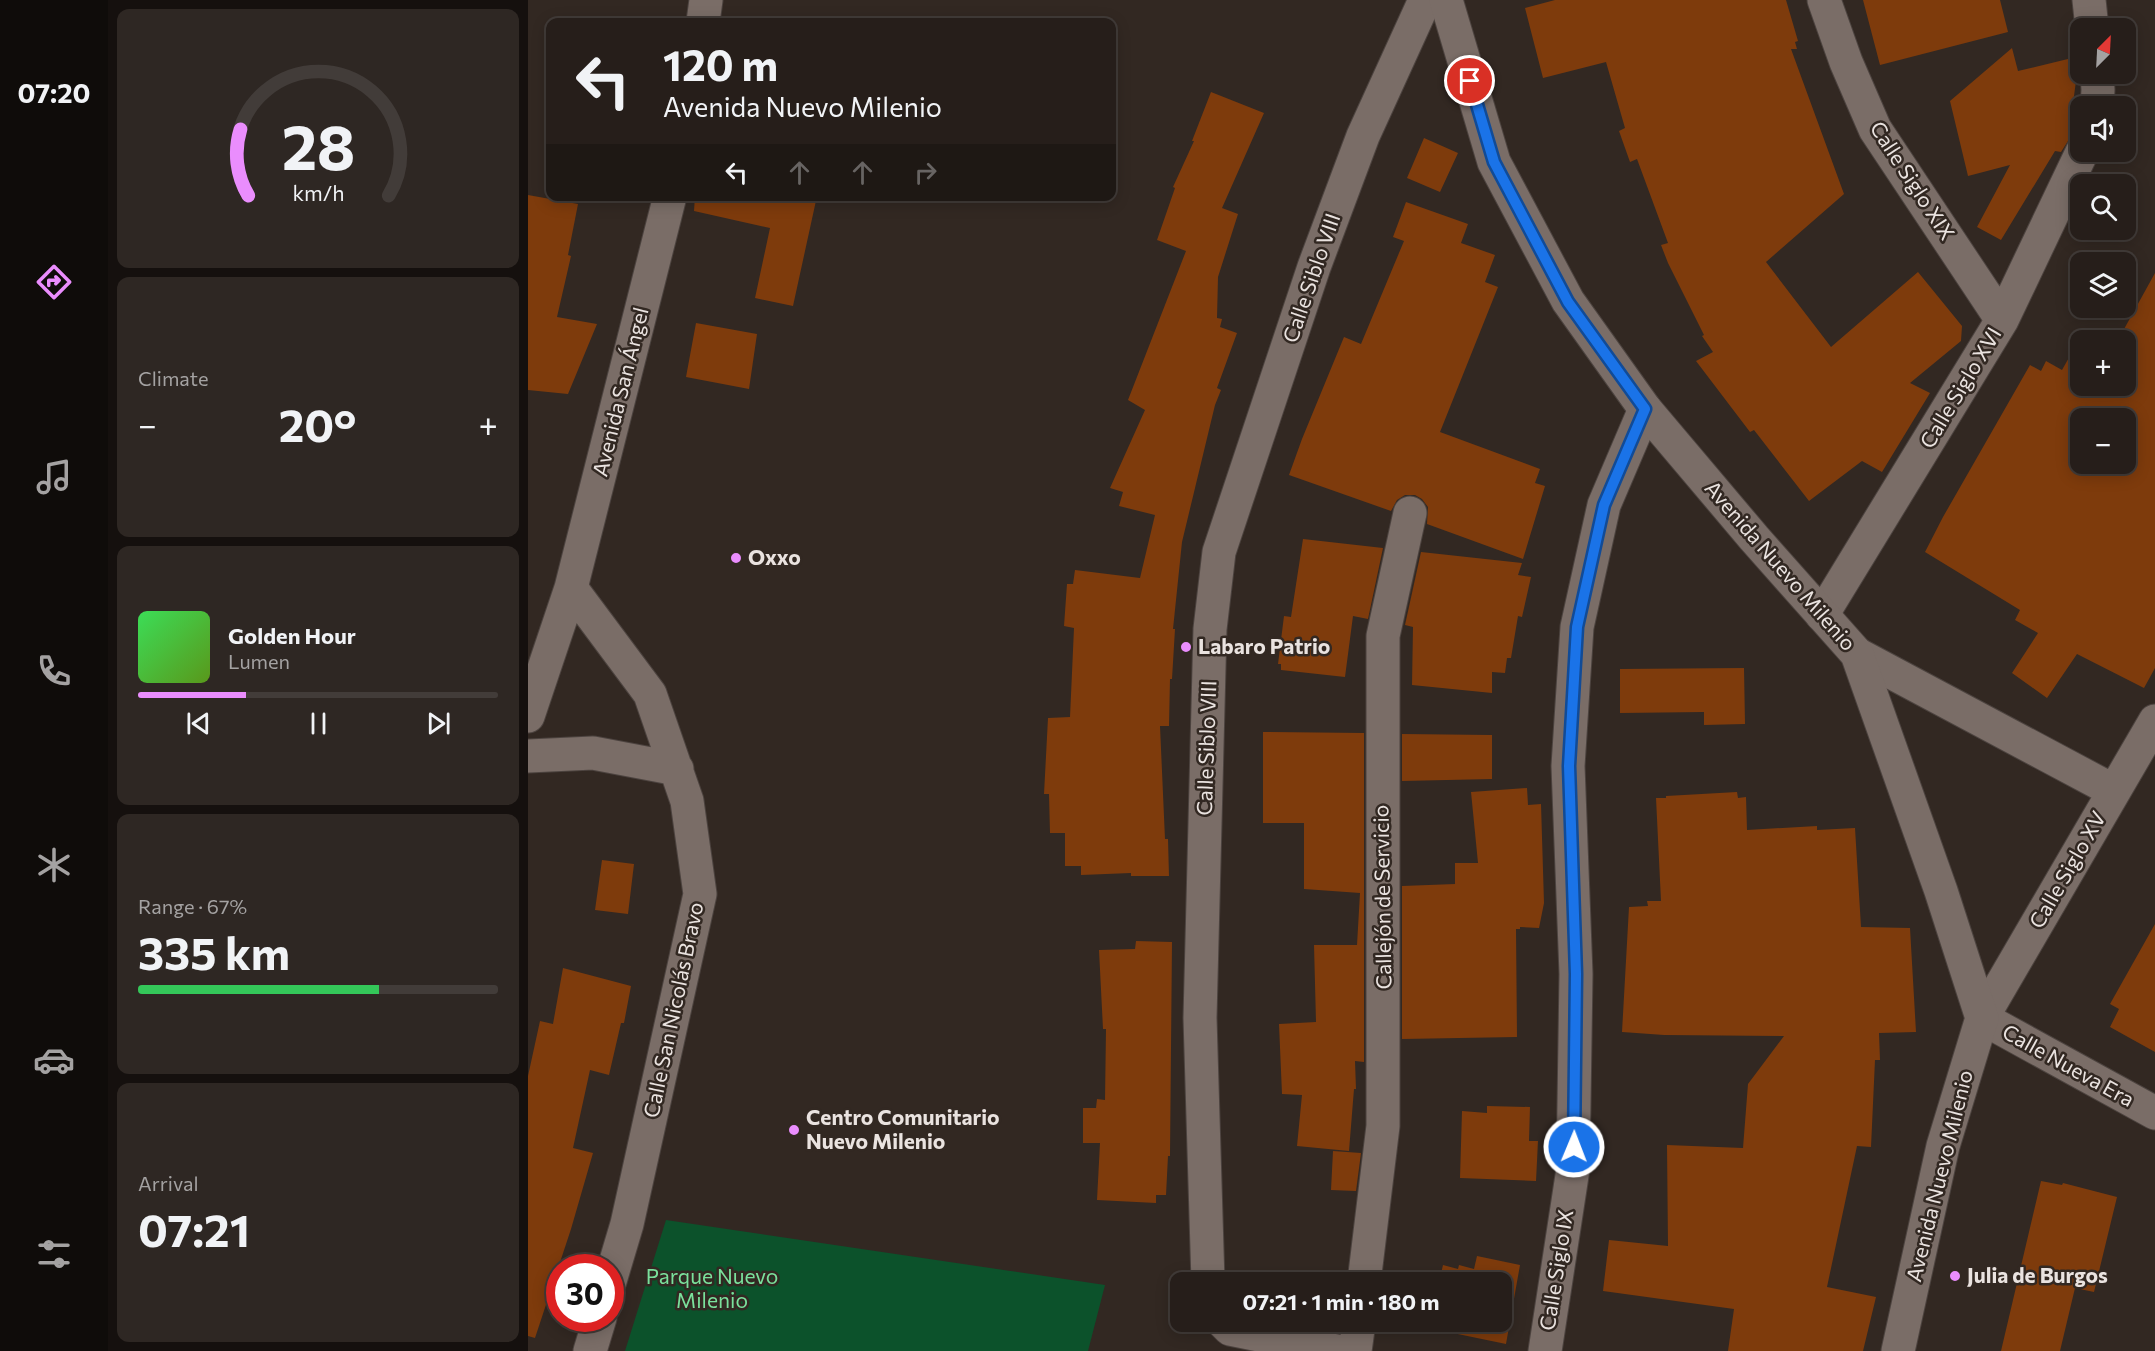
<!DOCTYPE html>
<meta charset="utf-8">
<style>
body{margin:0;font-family:Commissioner,sans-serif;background:#2e2723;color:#f1f3f6;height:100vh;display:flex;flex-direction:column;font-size:22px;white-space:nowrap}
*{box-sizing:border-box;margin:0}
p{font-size:20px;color:#a4a2a2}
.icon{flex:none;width:33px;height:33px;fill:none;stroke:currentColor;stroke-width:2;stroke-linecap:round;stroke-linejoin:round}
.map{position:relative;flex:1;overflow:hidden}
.sheet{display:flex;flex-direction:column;gap:9px;padding:9px;background:#15100e;width:420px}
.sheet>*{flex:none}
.guide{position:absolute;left:18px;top:18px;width:570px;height:183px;border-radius:12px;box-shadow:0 3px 15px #0003,0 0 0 2px #423c39;background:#261e1a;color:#f1f3f6;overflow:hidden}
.needle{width:39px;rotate:24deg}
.controls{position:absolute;left:1542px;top:18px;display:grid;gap:12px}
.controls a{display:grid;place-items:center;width:66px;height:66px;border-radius:12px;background:#261e1a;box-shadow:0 3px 15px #0003,0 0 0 2px #423c39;font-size:30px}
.speed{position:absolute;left:18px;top:1254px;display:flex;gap:12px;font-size:30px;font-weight:700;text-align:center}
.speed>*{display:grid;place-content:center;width:78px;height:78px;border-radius:50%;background:#261e1a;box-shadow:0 3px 15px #0003,0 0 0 2px #423c39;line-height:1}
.speed .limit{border:9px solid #d22;background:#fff;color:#111}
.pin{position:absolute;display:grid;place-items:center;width:51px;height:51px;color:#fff;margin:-26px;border:3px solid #fff;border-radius:50%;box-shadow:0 2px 6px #0007}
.me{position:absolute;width:66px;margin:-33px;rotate:1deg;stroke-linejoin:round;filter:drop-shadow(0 0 4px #0008)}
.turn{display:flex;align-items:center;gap:21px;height:126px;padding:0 18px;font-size:27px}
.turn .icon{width:78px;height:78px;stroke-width:2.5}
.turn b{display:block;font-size:42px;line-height:51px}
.lanes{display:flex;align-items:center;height:57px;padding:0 18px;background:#0003;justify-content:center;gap:30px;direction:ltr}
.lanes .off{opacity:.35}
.big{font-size:45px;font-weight:700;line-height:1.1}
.sheet .tile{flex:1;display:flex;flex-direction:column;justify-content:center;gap:9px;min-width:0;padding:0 21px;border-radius:12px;background:#2e2723}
.sheet .dial{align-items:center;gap:0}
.dial svg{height:156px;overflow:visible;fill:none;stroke:#423c39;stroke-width:7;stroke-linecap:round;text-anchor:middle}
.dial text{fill:#f1f3f6;stroke:none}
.song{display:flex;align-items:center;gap:18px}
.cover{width:72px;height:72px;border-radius:9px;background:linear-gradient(135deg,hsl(130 70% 55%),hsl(90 70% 35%))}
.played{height:6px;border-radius:3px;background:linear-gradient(90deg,#ea8dfd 30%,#423c39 30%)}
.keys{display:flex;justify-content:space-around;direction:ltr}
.heat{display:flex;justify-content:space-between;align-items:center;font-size:33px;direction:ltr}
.charge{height:9px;border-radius:4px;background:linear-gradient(90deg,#34c759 67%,#423c39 0)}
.trip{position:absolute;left:642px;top:1272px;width:342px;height:60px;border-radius:12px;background:#261e1a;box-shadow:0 3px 15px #0003,0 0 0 2px #423c39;font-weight:700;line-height:60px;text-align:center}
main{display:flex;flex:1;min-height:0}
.tab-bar{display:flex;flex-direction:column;width:108px;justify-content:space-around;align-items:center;background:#0f0c0a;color:#a4a2a2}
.tab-bar .icon{width:42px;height:42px}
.tab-bar .current{color:#ea8dfd}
.tab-bar b{font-size:27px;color:#f1f3f6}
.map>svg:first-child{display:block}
</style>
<main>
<nav class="tab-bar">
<b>07:20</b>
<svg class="icon current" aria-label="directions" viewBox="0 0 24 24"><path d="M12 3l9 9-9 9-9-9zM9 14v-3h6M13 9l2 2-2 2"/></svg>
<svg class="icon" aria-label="music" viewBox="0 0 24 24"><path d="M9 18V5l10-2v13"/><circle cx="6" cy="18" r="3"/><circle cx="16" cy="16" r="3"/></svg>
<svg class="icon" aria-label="phone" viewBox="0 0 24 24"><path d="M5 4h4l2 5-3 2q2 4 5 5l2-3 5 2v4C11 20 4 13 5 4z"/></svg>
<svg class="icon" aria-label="climate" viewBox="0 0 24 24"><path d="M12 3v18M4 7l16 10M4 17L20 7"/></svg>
<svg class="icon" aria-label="car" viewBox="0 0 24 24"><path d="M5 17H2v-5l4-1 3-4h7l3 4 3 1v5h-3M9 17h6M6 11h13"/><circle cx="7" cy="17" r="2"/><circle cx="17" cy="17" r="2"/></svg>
<svg class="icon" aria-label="filters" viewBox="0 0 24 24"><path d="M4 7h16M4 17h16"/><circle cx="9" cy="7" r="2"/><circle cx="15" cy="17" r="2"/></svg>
</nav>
<section class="sheet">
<div class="tile dial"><svg viewBox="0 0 100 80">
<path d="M14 69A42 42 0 1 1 86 69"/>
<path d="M14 69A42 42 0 0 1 10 35" stroke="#ea8dfd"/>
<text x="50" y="56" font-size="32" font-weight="700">28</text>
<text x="50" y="72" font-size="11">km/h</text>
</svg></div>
<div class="tile"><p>Climate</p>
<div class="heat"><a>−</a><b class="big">20°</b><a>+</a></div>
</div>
<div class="tile">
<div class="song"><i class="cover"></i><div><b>Golden Hour</b><p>Lumen</p></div></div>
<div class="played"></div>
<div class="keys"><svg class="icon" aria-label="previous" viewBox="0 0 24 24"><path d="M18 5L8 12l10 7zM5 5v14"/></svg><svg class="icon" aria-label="pause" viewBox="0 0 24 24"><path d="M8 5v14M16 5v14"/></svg><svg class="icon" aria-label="next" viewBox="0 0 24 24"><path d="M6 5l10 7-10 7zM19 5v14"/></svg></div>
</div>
<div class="tile"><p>Range · 67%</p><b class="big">335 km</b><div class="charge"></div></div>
<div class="tile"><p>Arrival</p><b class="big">07:21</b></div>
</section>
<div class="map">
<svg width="1627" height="1351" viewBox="0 0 1627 1351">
<rect width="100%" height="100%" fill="#322822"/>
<path fill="#0c522b" d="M138 1220 577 1285 560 1351H97Z"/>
<path fill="#7e3b0c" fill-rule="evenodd" d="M1027 0H1258L1270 41 1267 42 1269 49H1263L1316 194 1238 262 1303 347 1390 272 1434 326 1433 341 1382 383 1402 393 1354 472 1334 461 1281 501 1226 430 1222 432 1168 361 1185 352 1174 336 1176 335 1140 263 1133 245 1140 243 1109 159 1102 162 1091 131 1097 128 1078 62 1015 78 997 8Z
M1335 0H1472L1480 32 1352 65Z
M1484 48 1490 71 1544 58 1548 81 1540 141 1533 152 1527 151 1473 240 1449 227 1482 165 1440 176 1422 101Z
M683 92 736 113 694 208 710 214 690 277 689 318 694 319 692 327 709 333 689 388 693 390 687 405 654 542 645 629H647L644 679H642L641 726H632L637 839H640L641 876H603V873L553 875V866H537V833H522L521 794H516L520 718 542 717 546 628 536 626 539 584H545L547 570 612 578 627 515 591 506 595 492 582 488 617 410 600 400 658 251 629 240 647 188 645 187 666 141H664Z
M896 138 930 153 912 192 879 178Z
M0 195 50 204 40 255 43 256 29 317 69 324 40 394 0 390Z
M167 196H289L265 306 227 298 242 228 166 211Z
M878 202 940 224 933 243 967 255 957 282 970 287 912 432 1012 469 1007 483 1017 486 995 559 899 524 900 507 894 499 887 495H877L869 500 863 511 761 475 774 439 816 337 833 344 876 241 865 237Z
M1627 273V668L1616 688 1549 654 1519 698 1484 673 1510 633 1487 620 1492 610 1397 552 1415 517 1502 365 1513 371 1518 361 1534 370 1543 354 1552 360V386H1598V340H1590ZM1552 418H1598V464H1552Z
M168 323 229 334 221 389 158 377Z
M775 539 855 548 840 619 825 616 817 677 753 670V664H750L756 616 763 617Z
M893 552 994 563 990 575 1003 577 994 617 990 616 983 658H979L977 673 964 672V693L884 685 885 627 877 625Z
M1216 668 1217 724 1176 725V712L1092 713V669Z
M735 732 836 733V1062L827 1061 828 1089H826L821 1151 769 1146 774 1095 754 1094 751 1024 788 1022 786 945H829L832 893 776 889V823H735Z
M874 734 964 735V779L874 781Z
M999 788 1000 805 1013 804 1016 903 1011 928 992 927V929H988L989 1037 874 1039V886L927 884V863H950L943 792Z
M1209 792 1210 798 1218 797 1219 830 1289 826V830L1327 828 1333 927 1382 928 1388 1032 1351 1033 1352 1060H1347L1343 1147 1329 1146 1299 1287 1348 1297 1335 1351H1200L1206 1309 1075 1291 1081 1240 1140 1246 1139 1145 1215 1148 1220 1084 1256 1036 1136 1035 1094 1032 1101 907 1120 906 1119 901H1133L1128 798H1138V796Z
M74 860 106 864 100 914 67 910Z
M1627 924V1052L1582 1027 1591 1009 1582 1004Z
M608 941 644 942 642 1156H640L638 1195H628V1203L569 1200 572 1143H555V1108H568L569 1099 577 1100 578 1029H575L571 950 607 949Z
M35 968 103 986 96 1023H93L81 1075 62 1070 45 1148 65 1153 43 1229 7 1338 0 1336V1076L12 1021 25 1024Z
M959 1106 1002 1107 1001 1141H1010L1008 1181 932 1178 934 1111 959 1113Z
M805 1151 833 1153 828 1191 803 1190Z
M1513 1181 1534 1185 1535 1183 1589 1197 1566 1292 1547 1288 1532 1351H1473Z
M949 1256 992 1265 978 1344 920 1332 922 1322H974V1282H911L915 1265 930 1269 931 1265 946 1269Z"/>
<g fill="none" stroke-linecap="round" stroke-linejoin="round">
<defs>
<path id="street" d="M1296 0 1318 62 1347 129 1474 320
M1561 0 1564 28
M1569 106 1570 90 1569 74
M1294 615 1474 320 1554 152
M1329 654 1586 791
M1627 721 1454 1018 1627 1113
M680 1282 672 1018 682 629 691 552 786 267 835 136 897 0
M836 1282 855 1126V636L882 513
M695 1322 702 1329 808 1351
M827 1351 831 1322
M1017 1351 1045 1169 1048 974 1040 766 1049 627 1076 505 1117 409"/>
<path id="secondary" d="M918 0 966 162 1040 301 1117 409 1226 538 1329 654 1413 891 1454 1018 1415 1146 1370 1351
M175 22 178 0
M43 588 122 694 159 801 172 894 99 1224 82 1281
M0 716 43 588 142 196
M0 756 65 753 149 769
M62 1351 72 1318"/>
</defs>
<use href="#street" stroke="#4c433f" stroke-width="35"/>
<use href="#secondary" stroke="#4c433f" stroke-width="35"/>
<use href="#street" stroke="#7a6d67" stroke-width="33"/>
<use href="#secondary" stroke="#7a6d67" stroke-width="33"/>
</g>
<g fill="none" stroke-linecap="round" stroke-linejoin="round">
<defs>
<path id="route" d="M942 81 966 162 1040 302 1117 409 1076 505 1049 627 1041 766 1048 974 1046 1147"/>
</defs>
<use href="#route" stroke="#114b97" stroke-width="15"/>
<use href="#route" stroke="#1a73e8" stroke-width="10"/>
</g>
<g fill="#ea8dfd" stroke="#322822" stroke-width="2">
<circle cx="208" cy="558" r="6"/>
<circle cx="658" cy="647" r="6"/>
<circle cx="266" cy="1130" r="6"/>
<circle cx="1427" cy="1276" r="6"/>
</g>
<g text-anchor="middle" stroke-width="5" stroke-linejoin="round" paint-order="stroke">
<g font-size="21" fill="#eae3e0" stroke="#322822">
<text transform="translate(1384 181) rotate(57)" y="7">Calle Siglo XIX</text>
<text transform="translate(784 278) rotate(-71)" y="7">Calle Siblo VIII</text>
<text transform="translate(1433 388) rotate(-59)" y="7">Calle Siglo XVI</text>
<text transform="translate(93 392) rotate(-76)" y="7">Avenida San Ángel</text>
<text transform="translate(1252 566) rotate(49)" y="7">Avenida Nuevo Milenio</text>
<text transform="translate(679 748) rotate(-88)" y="7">Calle Siblo VIII</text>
<text transform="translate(1540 870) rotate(-60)" y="7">Calle Siglo XV</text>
<text transform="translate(855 897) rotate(-91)" y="7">Callejón de Servicio</text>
<text transform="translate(146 1010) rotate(-78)" y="7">Calle San Nicolás Bravo</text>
<text transform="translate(1540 1066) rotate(29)" y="7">Calle Nueva Era</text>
<text transform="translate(1412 1176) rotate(-76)" y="7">Avenida Nuevo Milenio</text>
<text transform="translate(1029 1270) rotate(-81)" y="7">Calle Siglo IX</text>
</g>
<g font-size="21" font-weight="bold" fill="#eae3e0" stroke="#322822" text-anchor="start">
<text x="220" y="565">Oxxo</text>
<text x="670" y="654">Labaro Patrio</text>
<text x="278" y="1125">Centro Comunitario<tspan x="278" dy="24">Nuevo Milenio</tspan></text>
<text x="1439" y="1283">Julia de Burgos</text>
</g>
<g font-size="21" fill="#7ae19c" stroke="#322822">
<text x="184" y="1284">Parque Nuevo<tspan x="184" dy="24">Milenio</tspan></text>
</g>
</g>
</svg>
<div class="controls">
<a><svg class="needle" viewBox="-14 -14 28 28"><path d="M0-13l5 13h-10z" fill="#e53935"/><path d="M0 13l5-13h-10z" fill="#a4a2a2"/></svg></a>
<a><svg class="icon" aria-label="sound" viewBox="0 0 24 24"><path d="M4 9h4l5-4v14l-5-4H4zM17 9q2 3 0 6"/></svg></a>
<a><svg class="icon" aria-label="search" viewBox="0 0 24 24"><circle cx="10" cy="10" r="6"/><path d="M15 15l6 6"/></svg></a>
<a><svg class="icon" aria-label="layers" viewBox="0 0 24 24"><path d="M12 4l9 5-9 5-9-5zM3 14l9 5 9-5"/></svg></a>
<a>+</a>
<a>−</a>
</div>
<div class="speed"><div class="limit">30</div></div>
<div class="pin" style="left:942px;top:81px;background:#d93025"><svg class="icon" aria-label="arrive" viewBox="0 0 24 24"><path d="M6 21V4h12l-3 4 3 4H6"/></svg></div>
<svg class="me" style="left:1046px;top:1147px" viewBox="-20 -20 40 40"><circle r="17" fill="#1a73e8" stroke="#fff" stroke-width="3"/><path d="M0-11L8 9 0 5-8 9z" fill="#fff"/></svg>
<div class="trip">07:21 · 1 min · 180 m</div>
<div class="guide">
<div class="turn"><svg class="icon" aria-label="left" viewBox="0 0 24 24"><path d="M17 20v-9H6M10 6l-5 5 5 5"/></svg><div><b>120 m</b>Avenida Nuevo Milenio</div></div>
<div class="lanes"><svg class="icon" aria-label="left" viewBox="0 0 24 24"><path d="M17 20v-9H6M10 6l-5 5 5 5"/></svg><svg class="icon off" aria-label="ahead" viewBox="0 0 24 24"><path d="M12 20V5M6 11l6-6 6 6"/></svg><svg class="icon off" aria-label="ahead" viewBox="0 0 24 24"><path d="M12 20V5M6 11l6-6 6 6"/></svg><svg class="icon off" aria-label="right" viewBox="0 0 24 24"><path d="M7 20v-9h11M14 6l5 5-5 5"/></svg></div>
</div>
</div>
</main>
